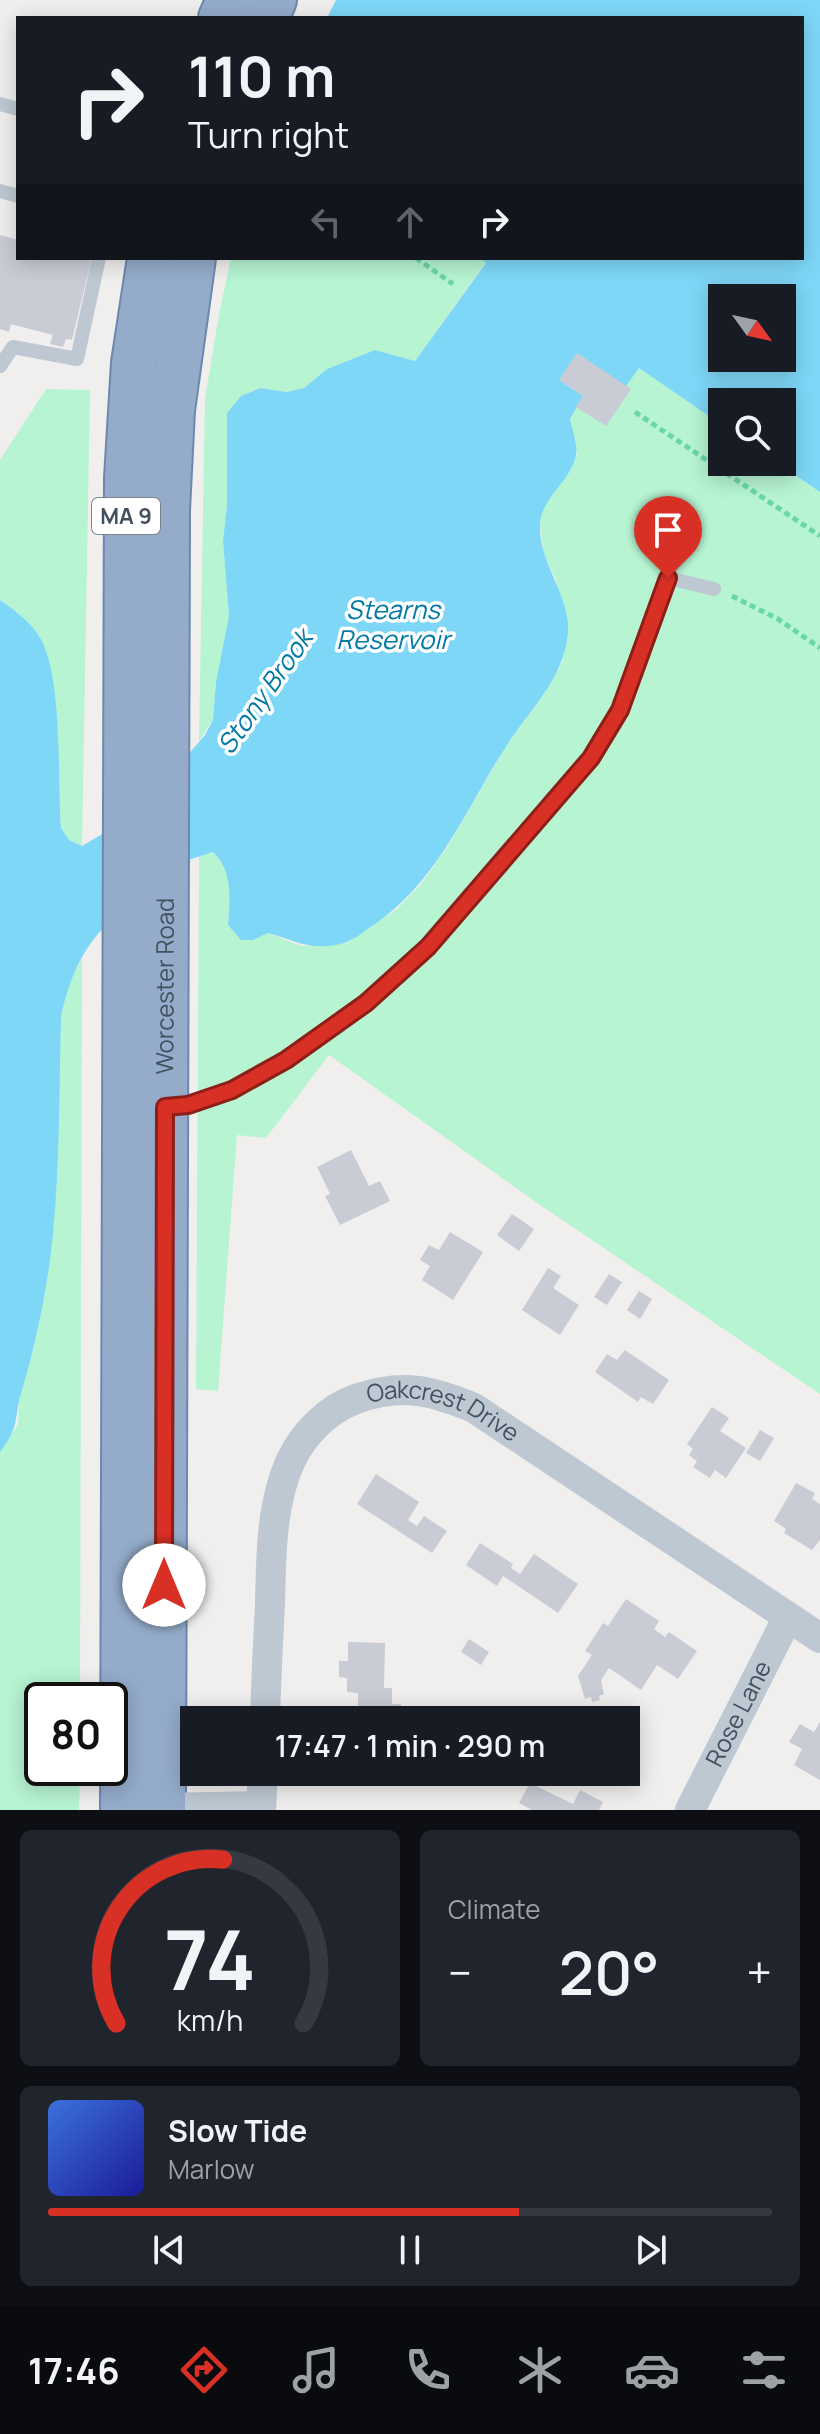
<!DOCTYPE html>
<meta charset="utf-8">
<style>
body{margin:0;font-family:Manrope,sans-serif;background:#20242c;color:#f1f3f6;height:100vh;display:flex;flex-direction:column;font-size:30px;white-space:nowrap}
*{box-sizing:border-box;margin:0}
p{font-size:26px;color:#9ea1a6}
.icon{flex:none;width:44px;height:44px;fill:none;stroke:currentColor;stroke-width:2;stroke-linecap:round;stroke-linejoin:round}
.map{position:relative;height:1810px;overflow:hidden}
.sheet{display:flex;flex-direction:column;gap:20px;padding:20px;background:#0d0f14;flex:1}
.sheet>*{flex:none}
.hud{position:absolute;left:16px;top:16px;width:788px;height:244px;border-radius:0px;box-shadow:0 4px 20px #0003;background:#171b24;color:#f1f3f6;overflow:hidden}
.needle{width:52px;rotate:123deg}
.tools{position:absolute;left:708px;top:284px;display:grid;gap:16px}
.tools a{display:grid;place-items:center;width:88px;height:88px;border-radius:0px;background:#171b24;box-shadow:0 4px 20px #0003;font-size:40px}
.speed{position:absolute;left:24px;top:1682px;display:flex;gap:16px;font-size:40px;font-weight:700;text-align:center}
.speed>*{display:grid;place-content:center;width:104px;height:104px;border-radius:50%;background:#171b24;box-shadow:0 4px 20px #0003;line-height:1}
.speed .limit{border:4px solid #111;border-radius:12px;background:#fff;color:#111}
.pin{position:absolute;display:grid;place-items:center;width:68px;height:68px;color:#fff;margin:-82px -34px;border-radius:50% 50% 50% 0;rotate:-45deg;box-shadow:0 0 8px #0007}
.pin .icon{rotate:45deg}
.me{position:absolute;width:88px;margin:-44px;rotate:0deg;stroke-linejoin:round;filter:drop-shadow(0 0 6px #0008)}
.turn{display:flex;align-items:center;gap:28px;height:168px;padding:0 40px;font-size:36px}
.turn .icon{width:104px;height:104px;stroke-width:2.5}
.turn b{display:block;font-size:56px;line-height:68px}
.lanes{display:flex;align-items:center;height:76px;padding:0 40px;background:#0003;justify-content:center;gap:40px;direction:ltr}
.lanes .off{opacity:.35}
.big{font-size:60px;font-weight:600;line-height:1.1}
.sheet .widget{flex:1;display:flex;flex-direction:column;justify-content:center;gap:12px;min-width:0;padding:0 28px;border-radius:12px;background:#20242c}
.sheet .dial{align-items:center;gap:0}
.dial svg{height:208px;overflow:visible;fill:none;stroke:#363941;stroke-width:7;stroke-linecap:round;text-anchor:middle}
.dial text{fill:#f1f3f6;stroke:none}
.song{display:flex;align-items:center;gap:24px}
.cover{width:96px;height:96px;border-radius:12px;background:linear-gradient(135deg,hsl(220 70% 55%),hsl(240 70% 35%))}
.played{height:8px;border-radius:4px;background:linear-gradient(90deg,#d93025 65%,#363941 65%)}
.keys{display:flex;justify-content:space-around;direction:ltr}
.heat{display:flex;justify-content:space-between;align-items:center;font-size:44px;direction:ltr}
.sheet .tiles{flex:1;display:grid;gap:20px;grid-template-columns:1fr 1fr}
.widget:last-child{grid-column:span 2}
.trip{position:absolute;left:180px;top:1706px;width:460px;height:80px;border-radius:0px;background:#171b24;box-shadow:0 4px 20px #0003;font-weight:600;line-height:80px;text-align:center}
.tabs{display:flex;height:128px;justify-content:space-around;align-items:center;background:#090b0e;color:#9ea1a6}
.tabs .icon{width:56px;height:56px}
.tabs .selected{color:#d93025}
.tabs b{font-size:36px;color:#f1f3f6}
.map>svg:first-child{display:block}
</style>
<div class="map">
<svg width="820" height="1810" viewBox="0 0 820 1810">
<rect width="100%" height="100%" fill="#f1eeee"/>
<path fill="#b6f4d2" d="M231 258H480L486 262 415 361 375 350 327 369 304 388 287 392 260 388 241 396 227 413V505L223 541 229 616 216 682 213 720 199 741 205 399 219 314Z
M639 367 722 425V462H776L820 492V1394L543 1207 329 1055 266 1138 237 1135 218 1391 196 1389 199 855 213 852C233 871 230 899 228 925L253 940 268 933 301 946 347 943 397 909 422 883 448 846 506 746 544 694 562 663 568 637 556 580 544 554 540 524 544 507 570 470 577 454 570 419 583 396 559 380Z
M46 389 90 390 82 846 69 840 61 828 50 667 39 635 18 613 0 600V460Z
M82 958 80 1700H42V1768H80L79 1810H0V1452L18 1424 19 1400 40 1319 53 1232 61 1018 68 984Z"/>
<path fill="#7ed7f7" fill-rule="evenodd" d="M336 0H820V492L776 462H782V402H722V425L639 368 626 386 559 380 583 396 570 419C572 429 578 445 576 455 571 481 542 497 540 524 538 566 575 599 567 641 560 682 529 711 507 745 466 808 439 880 375 924 365 930 355 940 344 943 312 952 297 941 268 933L253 940H241L228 925C230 899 233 871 213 852L185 861C121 910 78 932 61 1018 59 1089 60 1162 53 1233 48 1286 37 1339 22 1390 13 1419 21 1425 0 1452V600C13 609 27 619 37 633 64 669 57 781 61 828L69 840 82 846 131 817 151 798 205 735 213 720 216 682 229 616 223 541 227 505V413L241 396 260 388 287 392 304 388 327 369 375 350 415 361 486 263 480 258H802V18H327ZM722 298H782V358H722Z"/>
<path fill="#c9ccd5" d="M0 235 18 240V258H85L91 261 72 340 66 339 63 347 50 344 53 335 11 324 9 332 0 329Z
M577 353 631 389 606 426 576 407 583 396 559 380Z
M351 1150 369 1186 380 1181 390 1201 340 1225 325 1196 330 1194 317 1167Z
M512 1214 534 1229 519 1251 497 1235Z
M450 1232 483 1252 453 1300 422 1280 430 1266 420 1260 429 1245 439 1250Z
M548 1268 561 1276 553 1288 579 1305 560 1335 522 1310Z
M609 1274 622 1282 607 1305 594 1297Z
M639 1291 652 1299 640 1319 627 1310Z
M625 1350 669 1380 653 1404 641 1397 638 1402 595 1372 607 1354 617 1360Z
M712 1407 729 1418 720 1431 746 1448 726 1478 715 1470 710 1478 693 1467 697 1461 689 1455 693 1449 687 1444Z
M760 1430 774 1438 760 1461 746 1453Z
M376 1474 419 1502 408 1520 417 1526 424 1516 447 1531 432 1553 357 1504Z
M796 1483 815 1493 812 1499 820 1504V1540L812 1550 784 1533 786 1529 774 1521Z
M480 1543 513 1564 511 1568 520 1574 534 1554 578 1584 558 1613 503 1576 497 1586 466 1565Z
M626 1599 659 1621 654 1629 665 1637 669 1632 697 1651 678 1679 657 1665 641 1690 609 1668 601 1680 604 1694 599 1696 600 1700 592 1702 591 1697 585 1699 578 1676 592 1655 585 1651 603 1623 608 1626Z
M469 1639 489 1652 481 1665 461 1652Z
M348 1642 385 1643 384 1688H392V1704H401L400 1720H358V1693L347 1692V1678L339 1677V1661H348Z
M820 1722V1780L794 1765 802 1749 789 1742 800 1724 814 1732Z
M530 1783 573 1804 580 1790 603 1802 599 1810H532L519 1803Z"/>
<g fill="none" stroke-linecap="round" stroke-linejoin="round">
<defs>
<g id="trunk">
<path d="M221 18 229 0"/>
<path d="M266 18 274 0"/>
<path d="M123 1810 127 478 134 363 150 258"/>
<path id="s3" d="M163 1810 167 510 172 410 193 258"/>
</g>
</defs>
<use href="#trunk" stroke="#6b88af" stroke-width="48"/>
<path stroke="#6ad7a7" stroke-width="5" stroke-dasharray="6 4" stroke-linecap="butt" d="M416 258 453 284
M635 412 820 536
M732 596 778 619 820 648"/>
<path stroke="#bdc8d2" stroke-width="14" d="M0 104 18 109
M0 191 18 196
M0 366 13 347 77 359 99 258
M668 578 714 589
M171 1107C208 1103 241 1087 273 1068 374 1009 438 937 514 849 547 812 583 774 608 731 644 669 664 594 682 525"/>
<g stroke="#bdc8d2" stroke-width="30">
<path id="s1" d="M265 1720C266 1681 268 1643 270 1604 271 1557 271 1503 291 1460 304 1433 328 1409 356 1399 402 1383 431 1390 474 1408L820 1638"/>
<path d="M163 1808 261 1806"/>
<path d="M261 1810 263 1772"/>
<path id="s2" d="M690 1810 788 1617"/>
</g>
<use href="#trunk" stroke="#94acca" stroke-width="44"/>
</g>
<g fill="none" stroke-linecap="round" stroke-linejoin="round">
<defs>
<path id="route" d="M164 1585 165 1107 188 1105 232 1090 286 1060 366 1003 428 947 591 758 620 710 668 578"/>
</defs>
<use href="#route" stroke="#8d1f18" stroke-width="20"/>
<use href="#route" stroke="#d93025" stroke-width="14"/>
</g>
<g text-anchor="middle" stroke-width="7" stroke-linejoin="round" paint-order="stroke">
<rect fill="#fff" stroke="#7c848e" stroke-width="2" x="92" y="498" width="68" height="36" rx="6"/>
<g font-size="22" font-weight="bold" fill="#44505e">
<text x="126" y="524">MA 9</text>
</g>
<g font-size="24" fill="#44505e" stroke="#fff">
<text dy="8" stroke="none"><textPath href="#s3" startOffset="824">Worcester Road</textPath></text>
<text dy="8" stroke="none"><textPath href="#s1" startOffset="446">Oakcrest Drive</textPath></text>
<text dy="8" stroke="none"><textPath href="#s2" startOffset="108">Rose Lane</textPath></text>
</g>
<g font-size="26" font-style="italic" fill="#027aa5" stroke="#fff">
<text x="393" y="619">Stearns<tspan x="393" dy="30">Reservoir</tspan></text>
<text transform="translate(265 692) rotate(-55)" y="9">Stony Brook</text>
</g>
</g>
</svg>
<div class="tools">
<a><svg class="needle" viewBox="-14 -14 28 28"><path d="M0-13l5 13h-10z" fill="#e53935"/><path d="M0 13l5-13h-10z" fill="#9ea1a6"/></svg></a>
<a><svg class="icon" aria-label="search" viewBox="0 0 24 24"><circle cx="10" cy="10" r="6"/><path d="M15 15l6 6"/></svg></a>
</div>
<div class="speed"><div class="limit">80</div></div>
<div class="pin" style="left:668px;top:578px;background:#d93025"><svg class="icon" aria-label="arrive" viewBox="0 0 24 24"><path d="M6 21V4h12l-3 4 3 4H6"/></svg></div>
<svg class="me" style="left:164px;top:1585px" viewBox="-20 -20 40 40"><circle r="19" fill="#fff"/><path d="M0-13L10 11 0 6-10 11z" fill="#d93025"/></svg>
<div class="trip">17:47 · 1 min · 290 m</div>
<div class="hud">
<div class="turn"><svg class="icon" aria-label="right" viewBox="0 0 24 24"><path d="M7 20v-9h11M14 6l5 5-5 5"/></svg><div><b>110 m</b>Turn right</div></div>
<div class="lanes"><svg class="icon off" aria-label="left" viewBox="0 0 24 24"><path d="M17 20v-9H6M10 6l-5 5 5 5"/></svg><svg class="icon off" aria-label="ahead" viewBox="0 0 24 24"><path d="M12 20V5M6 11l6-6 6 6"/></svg><svg class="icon" aria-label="right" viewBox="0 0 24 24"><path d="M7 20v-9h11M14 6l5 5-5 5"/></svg></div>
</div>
</div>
<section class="sheet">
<div class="tiles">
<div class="widget dial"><svg viewBox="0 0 100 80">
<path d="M14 69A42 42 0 1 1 86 69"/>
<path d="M14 69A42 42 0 0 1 55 6" stroke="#d93025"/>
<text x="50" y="56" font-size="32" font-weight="700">74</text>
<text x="50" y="72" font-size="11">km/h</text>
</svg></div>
<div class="widget"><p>Climate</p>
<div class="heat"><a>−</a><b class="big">20°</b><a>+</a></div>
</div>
<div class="widget">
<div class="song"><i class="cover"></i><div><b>Slow Tide</b><p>Marlow</p></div></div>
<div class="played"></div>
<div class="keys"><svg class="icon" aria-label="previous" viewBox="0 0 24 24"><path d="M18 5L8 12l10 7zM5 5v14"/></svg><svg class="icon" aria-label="pause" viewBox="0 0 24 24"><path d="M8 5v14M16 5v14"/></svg><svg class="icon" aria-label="next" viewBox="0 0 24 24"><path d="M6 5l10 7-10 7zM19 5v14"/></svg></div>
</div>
</div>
</section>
<nav class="tabs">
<b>17:46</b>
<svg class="icon selected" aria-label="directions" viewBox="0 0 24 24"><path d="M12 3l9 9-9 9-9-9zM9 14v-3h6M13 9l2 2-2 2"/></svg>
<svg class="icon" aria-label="music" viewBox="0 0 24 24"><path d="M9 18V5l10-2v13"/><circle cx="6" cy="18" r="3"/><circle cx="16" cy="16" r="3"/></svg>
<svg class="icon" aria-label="phone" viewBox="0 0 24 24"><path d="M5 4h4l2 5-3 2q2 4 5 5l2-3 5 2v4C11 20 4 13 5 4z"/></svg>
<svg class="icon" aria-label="climate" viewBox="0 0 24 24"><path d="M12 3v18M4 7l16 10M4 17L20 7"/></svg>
<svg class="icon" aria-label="car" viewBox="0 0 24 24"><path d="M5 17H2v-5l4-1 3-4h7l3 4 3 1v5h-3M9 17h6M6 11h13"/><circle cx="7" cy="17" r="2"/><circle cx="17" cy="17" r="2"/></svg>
<svg class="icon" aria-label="filters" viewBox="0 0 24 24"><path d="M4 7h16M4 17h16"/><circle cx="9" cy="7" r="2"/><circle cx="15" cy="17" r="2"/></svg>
</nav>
